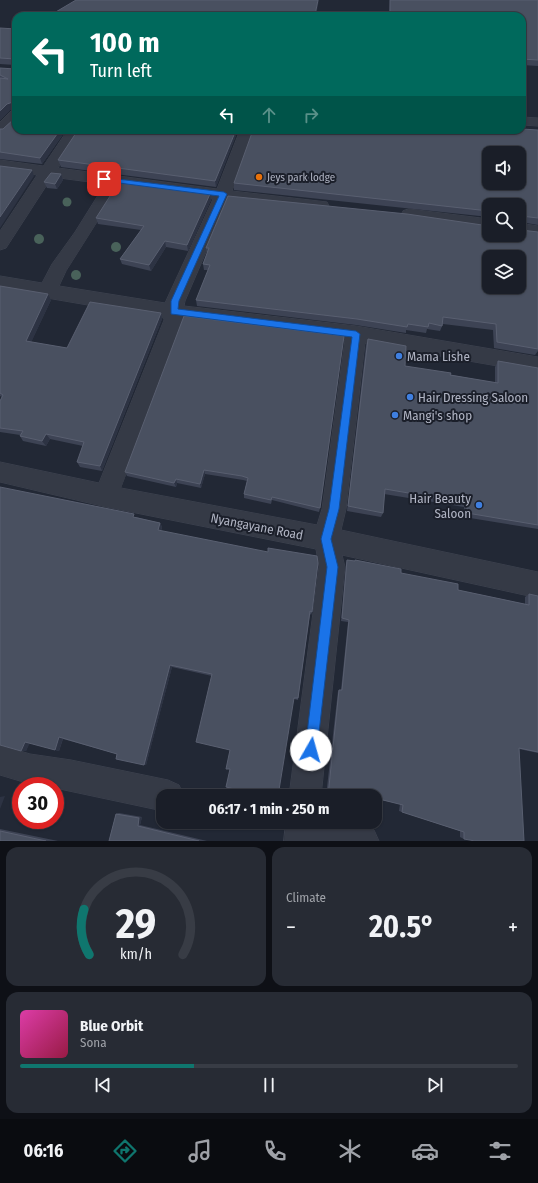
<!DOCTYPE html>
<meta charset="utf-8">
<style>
body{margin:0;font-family:"Fira Sans Condensed",sans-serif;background:#272b34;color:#f1f3f6;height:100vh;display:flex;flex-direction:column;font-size:15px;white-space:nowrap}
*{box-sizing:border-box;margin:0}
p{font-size:13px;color:#9fa2a8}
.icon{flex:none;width:22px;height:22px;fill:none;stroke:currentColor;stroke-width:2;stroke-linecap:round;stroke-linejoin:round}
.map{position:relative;height:841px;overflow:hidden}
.drawer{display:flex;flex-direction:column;gap:6px;padding:6px;background:#0e1016;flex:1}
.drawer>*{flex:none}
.banner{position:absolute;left:12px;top:12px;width:514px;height:122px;border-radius:12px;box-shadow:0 1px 3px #0004,0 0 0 1px #383c45;background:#00695c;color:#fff;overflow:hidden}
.controls{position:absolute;left:482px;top:146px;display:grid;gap:8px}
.controls a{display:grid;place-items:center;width:44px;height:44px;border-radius:8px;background:#1a1e28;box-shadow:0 1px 3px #0004,0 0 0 1px #383c45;font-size:20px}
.speed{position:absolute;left:12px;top:777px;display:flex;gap:8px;font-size:20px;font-weight:700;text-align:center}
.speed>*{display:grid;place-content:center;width:52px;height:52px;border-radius:50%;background:#1a1e28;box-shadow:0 1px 3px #0004,0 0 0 1px #383c45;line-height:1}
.speed .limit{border:6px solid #d22;background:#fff;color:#111}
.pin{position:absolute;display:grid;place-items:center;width:34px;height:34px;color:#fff;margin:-17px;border-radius:8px;box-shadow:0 2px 6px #0006}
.me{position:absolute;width:44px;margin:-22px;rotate:7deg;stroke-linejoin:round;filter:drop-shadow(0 0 3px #0008)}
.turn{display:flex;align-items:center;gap:14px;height:84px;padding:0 12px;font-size:18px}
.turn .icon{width:52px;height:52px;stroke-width:2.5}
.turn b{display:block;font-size:28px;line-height:34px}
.lanes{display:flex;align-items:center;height:38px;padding:0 12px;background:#0003;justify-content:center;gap:20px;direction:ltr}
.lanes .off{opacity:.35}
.big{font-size:30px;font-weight:700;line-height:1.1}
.drawer .tile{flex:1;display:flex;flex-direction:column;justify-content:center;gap:6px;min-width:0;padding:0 14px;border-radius:12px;background:#272b34}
.drawer .dial{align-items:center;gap:0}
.dial svg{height:104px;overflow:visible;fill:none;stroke:#383c45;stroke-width:7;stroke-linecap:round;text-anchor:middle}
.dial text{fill:#f1f3f6;stroke:none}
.song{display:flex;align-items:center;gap:12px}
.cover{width:48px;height:48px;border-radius:6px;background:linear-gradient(135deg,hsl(320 70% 55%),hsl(340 70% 35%))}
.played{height:4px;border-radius:2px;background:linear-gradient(90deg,#0f766e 35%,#383c45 35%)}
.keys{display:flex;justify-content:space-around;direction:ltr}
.heat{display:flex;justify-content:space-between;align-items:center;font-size:22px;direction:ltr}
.drawer .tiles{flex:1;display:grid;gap:6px;grid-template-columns:1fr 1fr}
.tile:last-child{grid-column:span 2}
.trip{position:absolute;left:156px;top:789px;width:226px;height:40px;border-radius:12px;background:#1a1e28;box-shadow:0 1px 3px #0004,0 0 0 1px #383c45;font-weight:700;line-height:40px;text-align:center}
.tab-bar{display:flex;height:64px;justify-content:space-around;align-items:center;background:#0a0c10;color:#9fa2a8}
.tab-bar .icon{width:28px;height:28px}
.tab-bar .current{color:#0f766e}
.tab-bar b{font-size:18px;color:#f1f3f6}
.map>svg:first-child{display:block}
</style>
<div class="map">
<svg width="538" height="841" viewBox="0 0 538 841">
<rect width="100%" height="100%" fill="#222835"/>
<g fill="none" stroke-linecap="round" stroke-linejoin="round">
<defs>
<path id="minor" d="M16 110V123L5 134 0 135V122L11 111Z
M522 117 538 118V126L522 125Z
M68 130H82L58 168 217 189 240 130H254L232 191 327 202 329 206 327 210 321 211 228 201 185 301 184 306 356 326 538 357V373L365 343 346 509 341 530 538 572V598L342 555 345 567 321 796H289L319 567 316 549 106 507 0 482V462L99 483 164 320V318L0 290V276L42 283 52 264 75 232 105 184 52 177 6 248 0 250V231L37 175 0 170V160L43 166ZM120 186 213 199 165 303 59 286 66 271ZM184 320 345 340 322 509 317 525 121 488Z
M409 209 489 219V231L403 219 401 215 403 211Z
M519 223 538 226V238L519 235Z
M0 745 30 754 71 760 168 780 179 785 184 796H163V811L55 788V786L30 784 0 775Z
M286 822H355L374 830 379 841H284Z"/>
</defs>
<use href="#minor" stroke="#3e4350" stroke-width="1"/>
<use href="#minor" fill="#353a46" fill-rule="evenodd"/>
</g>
<g fill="#49625a">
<circle cx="67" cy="202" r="4.5"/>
<circle cx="39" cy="239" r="5"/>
<circle cx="116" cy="247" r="5"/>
<circle cx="76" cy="275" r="5"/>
</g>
<path fill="#3d4354" d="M390 0H538V66L522 65V16H389Z
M0 28 66 130 42 164 0 159V129H3L15 118V109L10 110 0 120V68L15 69V65L0 64Z
M78 130H238L216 187 61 167 58 160Z
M538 130V225L521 222V230L538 232V351L535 355 494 348 493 330 443 324 440 331 427 329 426 333 406 330V333L356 325 197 306 196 300 208 270H204L203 264 207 254 206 248 519 235 489 205V217L234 190V183Z
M61 174 63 180 57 189 47 188 44 182Z
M210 194 211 200 188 251 166 247 151 271 122 264 120 259 141 230 98 224 96 218Z
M0 286 51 300 31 342 67 348 161 313 162 319 102 471 80 467 77 462 83 446 50 439 46 446 23 441 20 436V435L0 432V401L2 397 0 396Z
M184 316 320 508 319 512 272 500 271 504 244 498V494L247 481 243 480 205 474 201 488 177 483 176 487 127 476 125 472Z
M368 339 405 366 495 383V367L498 361 538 368V529L464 517V507L384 494 383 513 381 517 347 511 366 345Z
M136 517 160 523 162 527 161 531 312 612 311 615 310 614 298 700 294 699 230 769V750L212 676 172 667 146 765H144L117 754 63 739 59 751 29 743 26 751H21Z
M347 560 355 561V560L458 590 525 604V597L529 594 538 596V753L519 749 464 839 460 837V831L399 811 400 804 362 796H326L338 691 339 690H341L348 622 341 621 346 563Z
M119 813 142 817 140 825 207 841H109L116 814Z
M0 829 58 841H0Z"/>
<path fill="#2d3343" d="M318 0H319L316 16H315Z
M13 102 16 109 10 110 0 120V111L7 104Z
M60 130H66L42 164 40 158Z
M236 130H238L216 187 215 181Z
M32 170 34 176 0 228V217Z
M61 174 63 180 57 189 55 184Z
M210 194 211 200 188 251 187 245Z
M165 241 166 247 151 271 149 265Z
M48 294 51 300 29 347 26 341Z
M161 313 162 319 102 471 100 466Z
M46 434 50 439 46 446 42 441Z
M204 470 205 474 201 488 200 484Z
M176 479 177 483 176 487 174 483Z
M160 523 162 527 159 534 158 530Z
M170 665 172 667 146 765H144Z
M59 737 63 738 59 751 55 750Z
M25 742 30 743 26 751H21Z
M5 796 0 809V797Z
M142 817 140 825 138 826 139 818Z"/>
<path fill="#495060" stroke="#595f70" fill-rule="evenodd" d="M76 0H318L315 15 321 16H49Z
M390 0H538V60L522 59V16H390Z
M0 28 16 29V130H60L40 158 0 152V129H3L15 118V104L13 102 7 104 0 111V78L8 79 0 75V68L15 69V59L0 58Z
M522 129 538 130V218L521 216V230L538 232V349L497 342 496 324 443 317 442 326 429 323 428 327 408 324 407 327 357 319 196 300 210 265 203 264 209 248H206L228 196 407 214 489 226V235H519V205H489V211L234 183 253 130H522ZM489 153H519V183H489ZM489 257H519V287H489Z
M78 130H236L215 181 58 160Z
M0 166 32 170 0 217Z
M51 173 61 174 55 184 44 182Z
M119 182 210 194 187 245 165 241 149 265 120 259 144 226 96 218Z
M0 286 48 294 26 341 67 348 90 302 161 313 100 466 77 462 84 442 46 434 42 441 20 436 23 431 0 428V401L3 395 0 393Z
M184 316 344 336 320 508 272 497 271 500 244 494 248 478 242 476 204 470 200 484 176 479 174 483 125 472Z
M368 339 406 346 405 366 451 373 450 375 498 383V361L538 368V525L467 513V503L385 489 383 513 348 506Z
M0 487 134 514 133 517 160 523 158 530 268 552V548L317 556 318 563 312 612 310 611 298 698H294L278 796H263L226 787 230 769H226L230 750 196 742 212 674 170 665 144 765 116 759 117 754 59 737 55 750 25 742 21 751 0 745Z
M347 560 355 561V560L401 569V573L458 584V590L529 605V594L538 596V752L519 748 524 841H475L464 839V832L402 812 403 805 375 798V796H328L339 690H342L349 620 342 618Z
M116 814 139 818 138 826 199 841H109Z
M0 831 46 841H0Z"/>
<path fill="#1a73e8" stroke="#114b97" d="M101 177 224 192 227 194 179 301 178 309 356 331 360 334 339 509 331 539 338 567 317 750 315 755 311 756 306 755 305 750 327 567 321 539 329 509 352 337 171 314V301L219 196 104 181 101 180Z"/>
<circle fill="#e8710a" stroke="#1b1f2a" stroke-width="1.5" cx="259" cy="177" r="4"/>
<g fill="#3f7fe0" stroke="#1b1f2a" stroke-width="1.5">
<circle cx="399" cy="356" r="4"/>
<circle cx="410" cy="397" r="4"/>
<circle cx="395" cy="415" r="4"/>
<circle cx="479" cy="505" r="4"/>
</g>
<g text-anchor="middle" stroke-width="4" stroke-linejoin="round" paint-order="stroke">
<g font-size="11" fill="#b0b4c3" stroke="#1b1f2a" text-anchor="start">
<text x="267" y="181">Jeys park lodge</text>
</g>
<g font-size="13" fill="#b0b4c3" stroke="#1b1f2a" text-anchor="start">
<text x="407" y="361">Mama Lishe</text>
<text x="418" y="402">Hair Dressing Saloon</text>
<text x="403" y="420">Mangi's shop</text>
<text x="471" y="503" text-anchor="end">Hair Beauty<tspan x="471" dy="15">Saloon</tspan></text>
</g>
<g font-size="13" fill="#b0b4c3" stroke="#1b1f2a">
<text transform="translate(257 526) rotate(11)" y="5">Nyangayane Road</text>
</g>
</g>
</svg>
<div class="controls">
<a><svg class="icon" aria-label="sound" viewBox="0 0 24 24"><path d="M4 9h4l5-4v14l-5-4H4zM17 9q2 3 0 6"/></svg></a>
<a><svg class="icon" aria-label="search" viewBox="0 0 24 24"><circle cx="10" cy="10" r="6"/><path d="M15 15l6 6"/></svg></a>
<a><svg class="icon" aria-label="layers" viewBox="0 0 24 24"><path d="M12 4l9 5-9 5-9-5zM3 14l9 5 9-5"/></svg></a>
</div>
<div class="speed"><div class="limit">30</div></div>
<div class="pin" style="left:104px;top:179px;background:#d93025"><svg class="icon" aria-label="arrive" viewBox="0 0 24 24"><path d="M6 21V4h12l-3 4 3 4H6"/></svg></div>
<svg class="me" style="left:311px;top:750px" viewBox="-20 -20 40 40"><circle r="19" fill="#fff"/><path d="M0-13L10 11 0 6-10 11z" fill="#1a73e8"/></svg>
<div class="trip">06:17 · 1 min · 250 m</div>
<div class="banner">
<div class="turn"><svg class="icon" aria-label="left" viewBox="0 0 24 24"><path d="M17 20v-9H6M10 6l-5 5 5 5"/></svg><div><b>100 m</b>Turn left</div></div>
<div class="lanes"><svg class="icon" aria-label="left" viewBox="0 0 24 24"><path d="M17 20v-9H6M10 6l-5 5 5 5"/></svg><svg class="icon off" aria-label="ahead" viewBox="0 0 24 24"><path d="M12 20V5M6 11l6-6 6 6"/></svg><svg class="icon off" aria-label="right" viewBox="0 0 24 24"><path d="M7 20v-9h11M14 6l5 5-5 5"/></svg></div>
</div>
</div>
<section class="drawer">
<div class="tiles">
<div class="tile dial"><svg viewBox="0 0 100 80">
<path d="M14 69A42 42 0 1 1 86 69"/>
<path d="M14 69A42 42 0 0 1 10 34" stroke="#0f766e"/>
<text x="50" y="56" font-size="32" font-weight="700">29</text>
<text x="50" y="72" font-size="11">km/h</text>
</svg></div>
<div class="tile"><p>Climate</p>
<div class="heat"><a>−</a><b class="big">20.5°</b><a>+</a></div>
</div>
<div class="tile">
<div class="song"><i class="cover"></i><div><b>Blue Orbit</b><p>Sona</p></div></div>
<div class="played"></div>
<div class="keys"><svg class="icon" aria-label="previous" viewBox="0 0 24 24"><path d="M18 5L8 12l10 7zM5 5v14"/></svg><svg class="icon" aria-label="pause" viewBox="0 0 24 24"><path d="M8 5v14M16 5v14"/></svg><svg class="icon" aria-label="next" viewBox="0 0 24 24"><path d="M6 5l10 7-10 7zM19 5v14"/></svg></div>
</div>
</div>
</section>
<nav class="tab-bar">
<b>06:16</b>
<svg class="icon current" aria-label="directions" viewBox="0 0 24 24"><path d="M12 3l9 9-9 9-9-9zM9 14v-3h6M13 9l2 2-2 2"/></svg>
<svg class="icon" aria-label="music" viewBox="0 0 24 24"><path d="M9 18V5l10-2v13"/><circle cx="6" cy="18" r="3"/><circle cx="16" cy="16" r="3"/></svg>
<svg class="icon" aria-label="phone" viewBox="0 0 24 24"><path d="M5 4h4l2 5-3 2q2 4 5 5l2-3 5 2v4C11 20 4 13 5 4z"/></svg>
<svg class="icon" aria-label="climate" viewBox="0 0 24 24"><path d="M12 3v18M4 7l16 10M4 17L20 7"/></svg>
<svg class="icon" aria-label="car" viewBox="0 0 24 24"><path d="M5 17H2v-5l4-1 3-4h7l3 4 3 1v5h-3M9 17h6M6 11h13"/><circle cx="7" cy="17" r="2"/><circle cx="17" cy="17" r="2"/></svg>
<svg class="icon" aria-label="filters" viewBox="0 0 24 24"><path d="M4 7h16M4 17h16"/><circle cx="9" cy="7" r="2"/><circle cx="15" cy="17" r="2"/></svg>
</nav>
